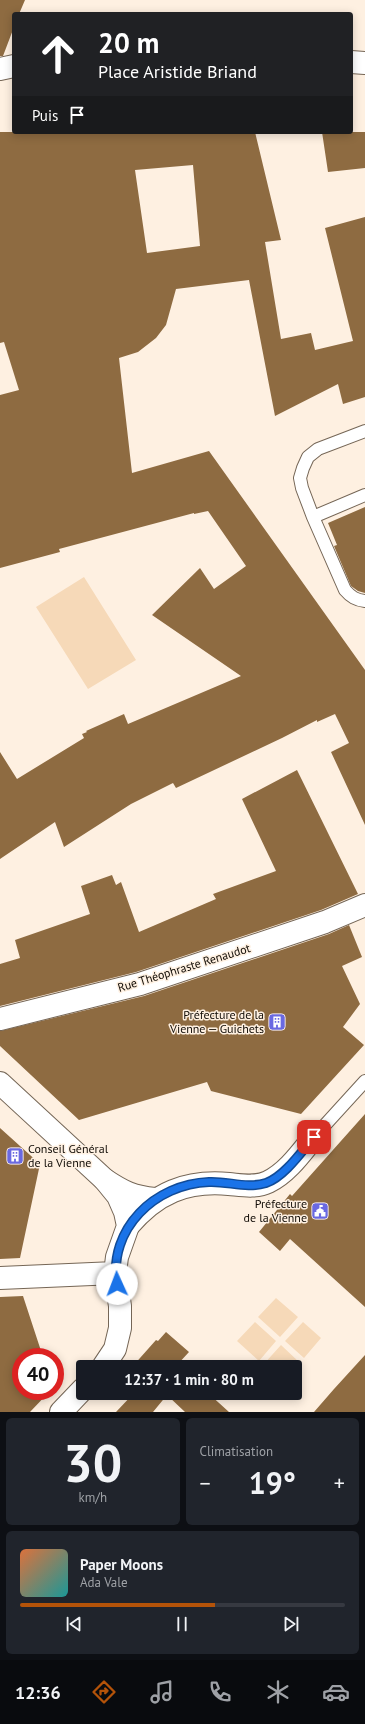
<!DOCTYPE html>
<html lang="fr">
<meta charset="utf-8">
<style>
body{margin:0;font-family:"PT Sans",sans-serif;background:#20242c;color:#f1f3f6;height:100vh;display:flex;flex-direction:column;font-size:15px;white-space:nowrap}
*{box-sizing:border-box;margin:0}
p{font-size:13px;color:#9ea1a6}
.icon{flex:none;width:22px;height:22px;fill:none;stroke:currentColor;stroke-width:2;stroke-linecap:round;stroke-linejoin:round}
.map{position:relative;height:1412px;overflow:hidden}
.drawer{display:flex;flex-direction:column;gap:6px;padding:6px;background:#0d0f14;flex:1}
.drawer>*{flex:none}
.banner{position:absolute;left:12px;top:12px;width:341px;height:122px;border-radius:4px;box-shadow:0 2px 10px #0003;background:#202124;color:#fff;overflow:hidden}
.speed{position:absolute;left:12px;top:1348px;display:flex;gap:8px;font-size:20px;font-weight:700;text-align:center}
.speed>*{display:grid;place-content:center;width:52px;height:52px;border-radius:50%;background:#171b24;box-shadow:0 2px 10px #0003;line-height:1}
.speed .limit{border:6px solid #d22;background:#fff;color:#111}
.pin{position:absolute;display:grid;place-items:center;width:34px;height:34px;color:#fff;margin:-17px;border-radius:8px;box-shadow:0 2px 6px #0006}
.me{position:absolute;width:44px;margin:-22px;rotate:358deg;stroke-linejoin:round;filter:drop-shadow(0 0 3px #0008)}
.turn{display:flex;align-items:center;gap:14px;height:84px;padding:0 20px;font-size:18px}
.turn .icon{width:52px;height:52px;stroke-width:2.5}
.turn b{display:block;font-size:28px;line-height:34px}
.then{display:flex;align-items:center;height:38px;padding:0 20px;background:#0003;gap:8px;font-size:15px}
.big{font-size:30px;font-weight:700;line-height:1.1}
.drawer .tile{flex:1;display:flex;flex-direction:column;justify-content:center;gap:6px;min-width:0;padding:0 14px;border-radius:6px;background:#20242c}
.drawer .dial{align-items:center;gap:0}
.dial b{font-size:52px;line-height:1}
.song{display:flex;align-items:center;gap:12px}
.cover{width:48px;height:48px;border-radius:6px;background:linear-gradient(135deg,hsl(20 70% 55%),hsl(180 70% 35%))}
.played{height:4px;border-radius:2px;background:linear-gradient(90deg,#b45309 60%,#363941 60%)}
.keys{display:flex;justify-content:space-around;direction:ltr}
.heat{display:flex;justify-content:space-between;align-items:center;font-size:22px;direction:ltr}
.drawer .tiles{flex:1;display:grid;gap:6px;grid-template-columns:1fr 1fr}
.tile:last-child{grid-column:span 2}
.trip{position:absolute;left:76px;top:1360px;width:226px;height:40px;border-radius:4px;background:#171b24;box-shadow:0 2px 10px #0003;font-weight:700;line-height:40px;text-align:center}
.tab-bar{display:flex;height:64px;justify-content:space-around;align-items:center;background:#090b0e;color:#9ea1a6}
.tab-bar .icon{width:28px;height:28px}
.tab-bar .selected{color:#b45309}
.tab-bar b{font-size:18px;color:#f1f3f6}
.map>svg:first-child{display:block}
</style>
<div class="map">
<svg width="365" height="1412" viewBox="0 0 365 1412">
<rect width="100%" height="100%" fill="#fef0e1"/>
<path fill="#f6d9b8" d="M84 577 136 660 88 689 36 607Z
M276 1298 298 1317 280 1337 258 1317Z
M255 1322 276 1341 259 1361 237 1341Z
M303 1322 321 1338 304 1358 285 1341Z
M281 1345 299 1362 295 1367H266L263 1365Z"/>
<path fill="#8e6b41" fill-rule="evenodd" d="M0 0H25L19 14H14V27L3 56H0Z
M0 132H255L281 240 265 242 281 339 311 333 315 350 353 341 325 228 365 217V397L343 404 338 384 275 416 249 280 176 289 166 325 156 338 138 352 119 358 132 473 209 451 365 670V825L331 752 349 743 335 714 317 722V720L282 738 176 788 173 783 131 804 64 847 55 822 0 859V752L17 779 84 738 82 734 87 732 86 731 124 714 128 724 241 676 152 615 200 568 214 589 246 566 208 511 194 514V513L59 549 60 552 0 568V395L19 390 4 342 0 343ZM193 165 200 246 147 253 135 170Z
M322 132H365V168L328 172Z
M365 507V593L358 591 351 586 334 546 337 545 328 523Z
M297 770 358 894 321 910 136 972 0 1006V964L20 958 15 940 90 914 81 886 112 875 116 885 121 882 139 932 216 899 213 894 276 871 242 799Z
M349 925 362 957 342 966 360 1004 343 1027 364 1045 301 1114 211 1091 207 1082 79 1120 0 1046V1031L144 996 329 934Z
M365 1114V1307L290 1239 280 1251 259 1232 290 1194 292 1196Z
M0 1128 40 1164 20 1258 0 1259Z
M23 1296 43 1357H21V1391H50L30 1412H0V1297Z
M166 1332 189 1352 177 1365 180 1367H132L156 1340 158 1341Z
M365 1355V1412H314L334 1389Z
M134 1393H208L229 1412H185L167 1395 153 1412H116Z"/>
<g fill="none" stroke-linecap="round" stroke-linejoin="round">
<defs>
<path id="service" d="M365 431 318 449 308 457 303 468 300 478 302 488 313 517 345 590C351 597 356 600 365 601
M313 517 365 495
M314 1137 365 1081"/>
<path id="minor" d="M351 62 365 63
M0 69 14 66
M105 1180C123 1192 133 1197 155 1199
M128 1226C156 1193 186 1180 229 1184 241 1185 256 1188 268 1182 287 1173 301 1153 314 1137"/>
<path id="tertiary" d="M0 1019 140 984 325 922 365 905
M0 1083 105 1180 118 1196 125 1212 128 1226 117 1257 115 1273 120 1306V1328L115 1349 103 1367
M0 1278 115 1273
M61 1412 83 1389"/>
</defs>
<use href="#service" stroke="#756656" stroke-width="14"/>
<use href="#minor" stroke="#756656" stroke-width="24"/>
<use href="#tertiary" stroke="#756656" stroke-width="24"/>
<use href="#service" stroke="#fff" stroke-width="12"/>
<use href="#minor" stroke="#fff" stroke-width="22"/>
<use href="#tertiary" stroke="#fff" stroke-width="22"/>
</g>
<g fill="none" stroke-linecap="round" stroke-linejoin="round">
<defs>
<path id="route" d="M117 1284C108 1229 155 1184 209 1182 228 1181 247 1189 266 1183 284 1177 302 1151 314 1137"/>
</defs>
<use href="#route" stroke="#114b97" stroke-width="10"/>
<use href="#route" stroke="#1a73e8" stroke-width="7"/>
</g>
<defs>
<symbol id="building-square" viewBox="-11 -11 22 22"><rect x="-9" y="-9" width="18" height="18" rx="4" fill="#6a69e2" stroke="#fef0e1"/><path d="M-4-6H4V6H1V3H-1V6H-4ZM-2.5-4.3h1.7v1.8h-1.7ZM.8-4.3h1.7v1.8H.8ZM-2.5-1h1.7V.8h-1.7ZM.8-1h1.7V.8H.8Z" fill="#fff"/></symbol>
<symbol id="civic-square" viewBox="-11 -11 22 22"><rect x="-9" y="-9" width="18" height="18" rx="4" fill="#6a69e2" stroke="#fef0e1"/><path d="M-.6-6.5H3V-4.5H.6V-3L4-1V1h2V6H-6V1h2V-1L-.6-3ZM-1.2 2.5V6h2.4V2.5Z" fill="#fff"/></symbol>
</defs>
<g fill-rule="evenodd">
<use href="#building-square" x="267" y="1012" width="20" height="20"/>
<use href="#building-square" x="5" y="1146" width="20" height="20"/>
<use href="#civic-square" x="310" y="1201" width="20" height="20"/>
</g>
<g text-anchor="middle" stroke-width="3" stroke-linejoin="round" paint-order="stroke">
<g font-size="12" fill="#110c06" stroke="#fef0e1">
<text transform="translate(184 968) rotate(-17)" y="4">Rue Théophraste Renaudot</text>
</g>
<g font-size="12" fill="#110c06" stroke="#fef0e1" text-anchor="end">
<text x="264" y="1019">Préfecture de la<tspan x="264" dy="14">Vienne — Guichets</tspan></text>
<text x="28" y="1153" text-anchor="start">Conseil Général<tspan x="28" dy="14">de la Vienne</tspan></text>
<text x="307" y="1208">Préfecture<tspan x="307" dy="14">de la Vienne</tspan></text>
</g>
</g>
</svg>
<div class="speed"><div class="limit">40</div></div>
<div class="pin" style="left:314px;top:1137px;background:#d93025"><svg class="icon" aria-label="arrive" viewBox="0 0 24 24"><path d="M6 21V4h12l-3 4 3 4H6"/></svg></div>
<svg class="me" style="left:117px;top:1284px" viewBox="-20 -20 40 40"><circle r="19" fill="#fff"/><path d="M0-13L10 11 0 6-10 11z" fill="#1a73e8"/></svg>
<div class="trip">12:37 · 1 min · 80 m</div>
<div class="banner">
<div class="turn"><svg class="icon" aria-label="ahead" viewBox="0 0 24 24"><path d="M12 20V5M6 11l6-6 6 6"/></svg><div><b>20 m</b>Place Aristide Briand</div></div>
<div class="then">Puis<svg class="icon" aria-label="arrive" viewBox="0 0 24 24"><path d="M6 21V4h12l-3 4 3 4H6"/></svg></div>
</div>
</div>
<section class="drawer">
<div class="tiles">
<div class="tile dial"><b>30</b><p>km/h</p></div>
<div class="tile"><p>Climatisation</p>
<div class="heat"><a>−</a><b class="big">19°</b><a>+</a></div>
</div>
<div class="tile">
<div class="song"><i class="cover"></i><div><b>Paper Moons</b><p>Ada Vale</p></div></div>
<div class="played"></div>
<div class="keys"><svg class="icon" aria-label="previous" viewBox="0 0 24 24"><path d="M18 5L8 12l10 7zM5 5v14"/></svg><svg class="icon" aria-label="pause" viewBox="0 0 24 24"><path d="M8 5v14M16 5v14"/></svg><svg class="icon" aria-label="next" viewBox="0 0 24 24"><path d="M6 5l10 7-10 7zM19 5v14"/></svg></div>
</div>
</div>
</section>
<nav class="tab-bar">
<b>12:36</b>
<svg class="icon selected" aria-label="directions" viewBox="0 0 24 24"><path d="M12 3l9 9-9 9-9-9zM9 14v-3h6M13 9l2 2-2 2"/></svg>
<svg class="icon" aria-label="music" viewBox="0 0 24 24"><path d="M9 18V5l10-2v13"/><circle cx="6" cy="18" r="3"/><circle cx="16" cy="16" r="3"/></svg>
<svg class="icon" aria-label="phone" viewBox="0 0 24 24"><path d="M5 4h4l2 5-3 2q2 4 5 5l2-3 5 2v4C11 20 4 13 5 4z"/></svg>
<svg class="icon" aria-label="climate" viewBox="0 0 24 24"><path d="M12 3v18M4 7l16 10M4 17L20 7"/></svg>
<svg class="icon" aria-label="car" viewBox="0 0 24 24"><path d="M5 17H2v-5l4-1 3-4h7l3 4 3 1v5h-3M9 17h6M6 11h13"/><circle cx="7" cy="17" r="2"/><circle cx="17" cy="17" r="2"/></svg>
</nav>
